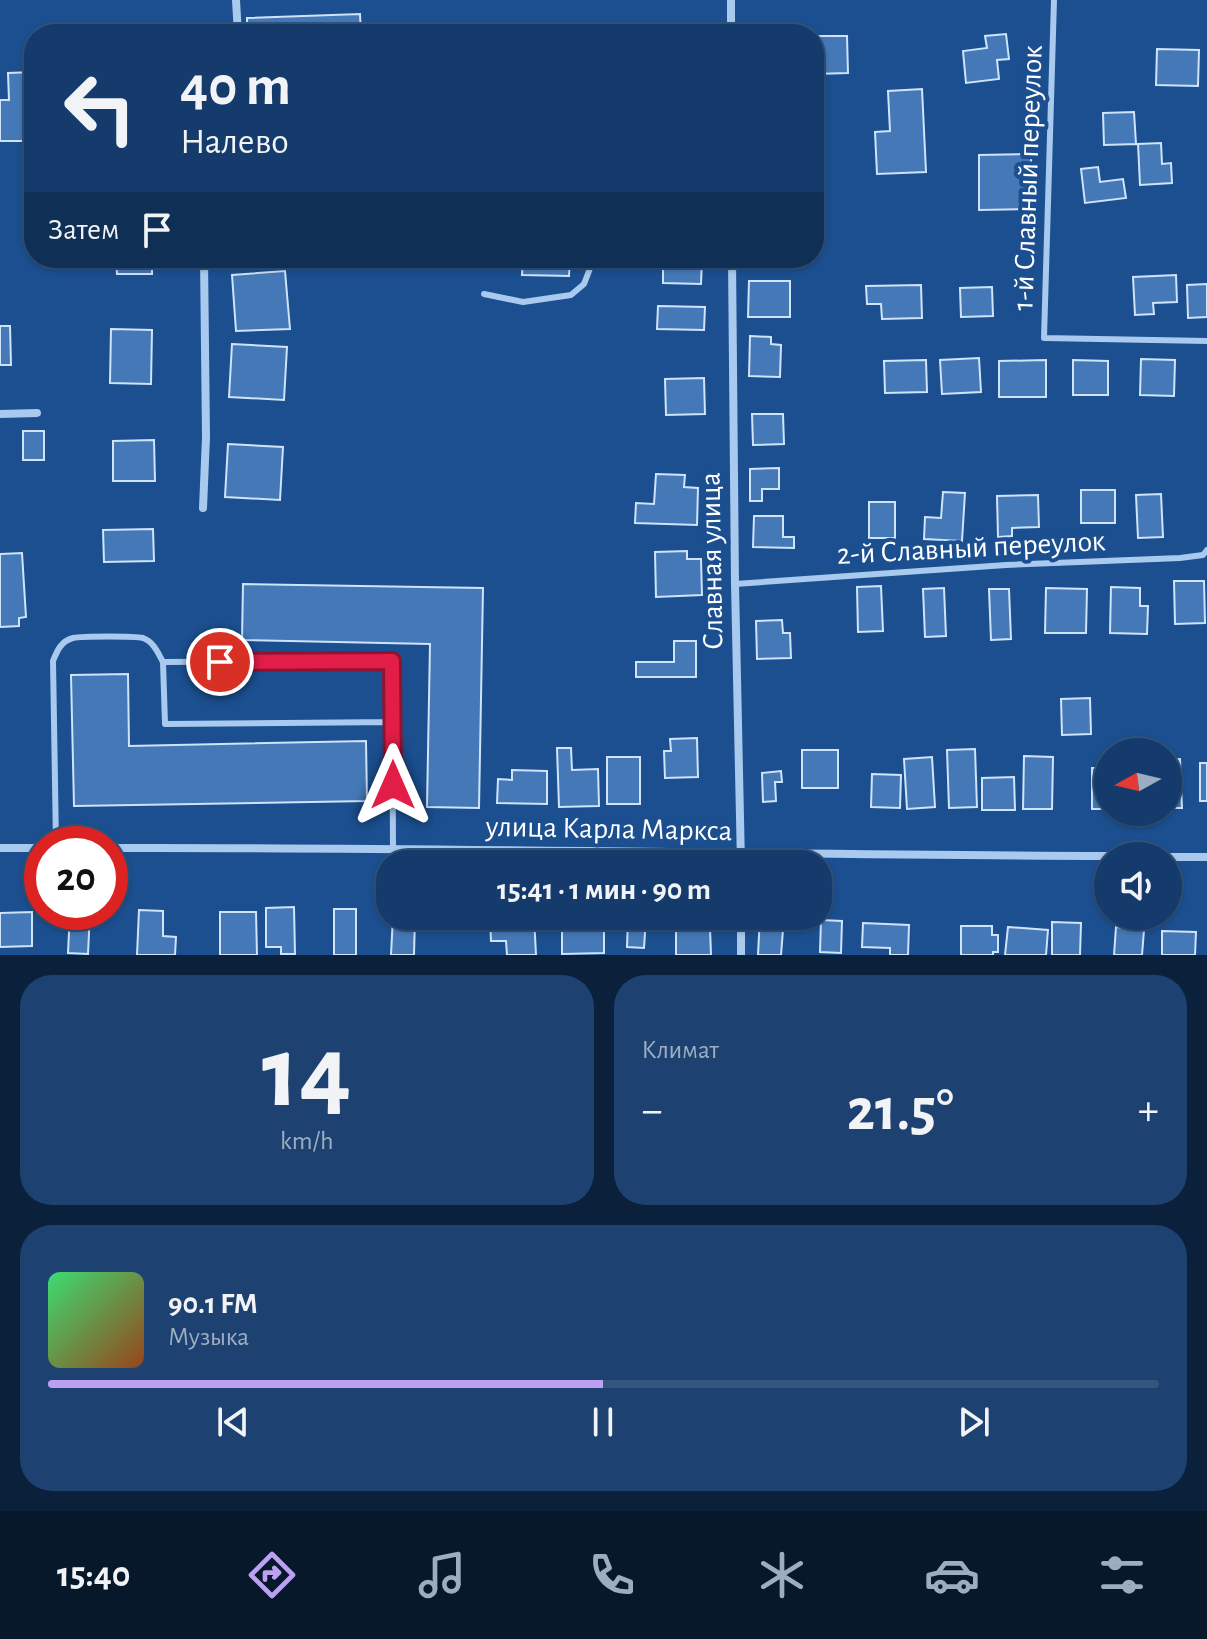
<!DOCTYPE html>
<html lang="ru">
<meta charset="utf-8">
<style>
body{margin:0;font-family:"Alegreya Sans",sans-serif;background:#1d4271;color:#f1f3f6;height:100vh;display:flex;flex-direction:column;font-size:30px;white-space:nowrap}
*{box-sizing:border-box;margin:0}
p{font-size:26px;color:#9dadc1}
.icon{flex:none;width:44px;height:44px;fill:none;stroke:currentColor;stroke-width:2;stroke-linecap:round;stroke-linejoin:round}
.map{position:relative;height:955px;overflow:hidden}
.details{display:flex;flex-direction:column;gap:20px;padding:20px;background:#0b203b;flex:1}
.details>*{flex:none}
.top-card{position:absolute;left:24px;top:24px;width:800px;height:244px;border-radius:32px;box-shadow:0 2px 6px #0004,0 0 0 2px #33557e;background:#143b6b;color:#f1f3f6;overflow:hidden}
.needle{width:52px;rotate:262deg}
.tools{position:absolute;left:1094px;top:738px;display:grid;gap:16px}
.tools a{display:grid;place-items:center;width:88px;height:88px;border-radius:50%;background:#143b6b;box-shadow:0 2px 6px #0004,0 0 0 2px #33557e;font-size:40px}
.speed{position:absolute;left:24px;top:826px;display:flex;gap:16px;font-size:40px;font-weight:700;text-align:center}
.speed>*{display:grid;place-content:center;width:104px;height:104px;border-radius:50%;background:#143b6b;box-shadow:0 2px 6px #0004,0 0 0 2px #33557e;line-height:1}
.speed .limit{border:12px solid #d22;background:#fff;color:#111}
.pin{position:absolute;display:grid;place-items:center;width:68px;height:68px;color:#fff;margin:-34px;border:4px solid #fff;border-radius:50%;box-shadow:0 2px 8px #0007}
.me{position:absolute;width:88px;margin:-44px;rotate:0deg;stroke-linejoin:round;filter:drop-shadow(0 0 6px #0008)}
.turn{display:flex;align-items:center;gap:28px;height:168px;padding:0 24px;font-size:36px}
.turn .icon{width:104px;height:104px;stroke-width:2.5}
.turn b{display:block;font-size:56px;line-height:68px}
.then{display:flex;align-items:center;height:76px;padding:0 24px;background:#0003;gap:16px;font-size:30px}
.big{font-size:60px;font-weight:600;line-height:1.1}
.details .widget{flex:1;display:flex;flex-direction:column;justify-content:center;gap:12px;min-width:0;padding:0 28px;border-radius:32px;background:#1d4271}
.details .dial{align-items:center;gap:0}
.dial b{font-size:104px;line-height:1}
.song{display:flex;align-items:center;gap:24px}
.cover{width:96px;height:96px;border-radius:12px;background:linear-gradient(135deg,hsl(140 70% 55%),hsl(20 70% 35%))}
.played{height:8px;border-radius:4px;background:linear-gradient(90deg,#bca0f2 50%,#33557e 50%)}
.keys{display:flex;justify-content:space-around;direction:ltr}
.heat{display:flex;justify-content:space-between;align-items:center;font-size:44px;direction:ltr}
.details .tiles{flex:1;display:grid;gap:20px;grid-template-columns:1fr 1fr}
.widget:last-child{grid-column:span 2}
.trip{position:absolute;left:376px;top:850px;width:456px;height:80px;border-radius:32px;background:#143b6b;box-shadow:0 2px 6px #0004,0 0 0 2px #33557e;font-weight:600;line-height:80px;text-align:center}
.menu{display:flex;height:128px;justify-content:space-around;align-items:center;background:#08182b;color:#9dadc1}
.menu .icon{width:56px;height:56px}
.menu .current{color:#bca0f2}
.menu b{font-size:36px;color:#f1f3f6}
.map>svg:first-child{display:block}
</style>
<div class="map">
<svg width="1207" height="955" viewBox="0 0 1207 955">
<rect width="100%" height="100%" fill="#1b4f8f"/>
<path fill="#4478b7" stroke="#cfe3fa" stroke-width="2" d="M360 14 361 34H247V18Z
M1006 34 1009 59 997 60 999 79 966 83 963 51 987 48 985 36Z
M814 36H847L848 73 814 74Z
M1157 49 1199 50 1198 86 1156 85Z
M34 72V147V141H0V100H9L8 73Z
M922 89 926 172 877 174 875 132 890 131 888 91Z
M1134 112 1136 144 1104 145 1103 113Z
M1161 143 1162 164 1171 163 1172 183 1140 185 1138 144Z
M1031 154 1032 209 979 210V155Z
M1098 167 1100 182 1123 179 1126 198 1085 203 1081 169Z
M116 258H152V274H117Z
M523 258H570L569 276 522 275Z
M663 258H702L701 284 663 283Z
M285 271 290 329 236 331 232 275Z
M1176 275 1177 302 1153 303 1154 314 1135 315 1133 277Z
M749 281H790V317H748Z
M1207 284V317L1188 318 1187 285Z
M921 285 922 318 882 319 881 304H867L866 286Z
M992 287 993 316 961 317 960 288Z
M658 306 705 307 704 330 657 329Z
M0 326H10L11 365H0Z
M111 329 152 330 151 384 110 383Z
M750 336 771 337V344L781 345 780 377 749 376Z
M232 344 287 347 284 400 229 397Z
M979 358 981 392 942 394 940 360Z
M1141 359 1175 360 1174 396 1140 395Z
M926 360 927 392 885 393 884 361Z
M1046 360V397H999V361Z
M1073 360 1108 361V395H1073Z
M704 378 705 414 666 415 665 379Z
M752 414H783L784 444 753 445Z
M23 431H44V460H23Z
M154 440 155 481H113V441Z
M228 444 283 447 280 500 225 497Z
M779 468V489H762V501H750V469Z
M656 474 685 475 684 487 698 488 697 525 635 523 636 503 654 504Z
M1081 490H1115V523H1081Z
M943 492 965 493 962 541 924 539 925 517 941 518Z
M1161 494 1163 537 1138 538 1136 495Z
M1038 495 1039 527 1012 528V536L998 537 997 496Z
M869 502H895V538H869Z
M754 516H783V537H794V548L753 547Z
M153 529 154 561 104 562 103 530Z
M687 551V559H701L702 595 656 597 655 552Z
M22 553 26 617 19 618V626L0 627V554Z
M1174 581H1204L1205 623 1175 624Z
M243 584 483 588 479 808 427 807 430 644 242 640Z
M881 586 883 631 858 632 857 587Z
M1111 587 1140 588V606H1148L1147 634 1110 633Z
M944 588 946 636 925 637 923 589Z
M1046 588 1087 589 1086 633H1045Z
M989 589H1009L1011 639 991 640Z
M782 620 783 633H790L791 658 757 659 756 621Z
M674 641H696V677H636V662H674Z
M128 674 129 746 366 741 367 801 74 806 71 675Z
M1090 698 1091 734 1062 735 1061 699Z
M697 738 698 777 665 778 664 751H671L670 739Z
M557 748H571L572 770 598 769 599 806 559 807Z
M975 749 977 807 949 808 947 750Z
M802 750H838V788H802Z
M1024 756 1053 757 1052 809H1023Z
M607 757H640V804H607Z
M932 757 935 807 907 809 904 759Z
M1180 759 1182 808H1168V760Z
M1200 763H1207V801H1200Z
M1092 768H1108V809H1092Z
M512 770 547 771V804L497 803 498 779 512 780Z
M781 771 782 782H775L776 801 763 802 762 773Z
M872 774 901 775 900 808 871 807Z
M1014 777 1015 810H982V778Z
M294 907 295 954H281V947H266V908Z
M334 909H356V955H334Z
M139 910 163 911V936L176 937 175 955H137Z
M32 912V946L0 947V913Z
M70 912H90L88 954 68 953Z
M220 912H256L257 955H220Z
M393 916H415L414 955H391Z
M490 916H534L536 955H507L506 941H491Z
M604 916V953L562 954V917Z
M676 916H693V928H710L711 955H676Z
M760 916 784 917 781 955H758Z
M628 917 646 918 644 948 627 947Z
M821 920 842 921 841 953 820 952Z
M1052 922 1081 923 1080 955H1052Z
M863 923 909 925 908 955H890V948L862 947Z
M961 926H992V935H998V952H993V955H961Z
M1008 927 1048 930 1046 955H1005Z
M1116 927 1144 930 1142 955H1114Z
M1162 931 1196 932 1195 955H1162Z"/>
<g fill="none" stroke-linecap="round" stroke-linejoin="round">
<path stroke="#a9c9ee" stroke-width="6" d="M1054 0 1044 338 1207 341
M484 294 523 302 571 295 584 284 594 258
M735 584 1006 565 1180 558 1203 555 1207 550
M163 662 165 724 393 722
M56 844 53 661C57 651 61 641 73 638 82 636 135 636 143 638 154 642 158 653 163 662L392 661 393 847"/>
<path stroke="#a9c9ee" stroke-width="8" d="M236 0 238 34
M731 34V0
M732 258 735 584 741 864
M0 414 37 413
M203 508 206 437 204 258
M0 848H42
M110 848C443 847 775 855 1108 856
M1168 857H1207
M741 916V955"/>
</g>
<g fill="none" stroke-linecap="round" stroke-linejoin="round">
<defs>
<path id="route" d="M220 662 392 661 393 785"/>
</defs>
<use href="#route" stroke="#92132f" stroke-width="20"/>
<use href="#route" stroke="#e11d48" stroke-width="14"/>
</g>
<g text-anchor="middle" stroke-width="8" stroke-linejoin="round" paint-order="stroke">
<g font-size="30" fill="#fff" stroke="#1b4f8f">
<text transform="translate(1027 178) rotate(-88)" y="10">1-й Славный переулок</text>
<text transform="translate(971 547) rotate(-3)" y="10">2-й Славный переулок</text>
<text transform="translate(711 561) rotate(-91)" y="10">Славная улица</text>
<text transform="translate(609 828) rotate(1)" y="10">улица Карла Маркса</text>
</g>
</g>
</svg>
<div class="tools">
<a><svg class="needle" viewBox="-14 -14 28 28"><path d="M0-13l5 13h-10z" fill="#e53935"/><path d="M0 13l5-13h-10z" fill="#9dadc1"/></svg></a>
<a><svg class="icon" aria-label="sound" viewBox="0 0 24 24"><path d="M4 9h4l5-4v14l-5-4H4zM17 9q2 3 0 6"/></svg></a>
</div>
<div class="speed"><div class="limit">20</div></div>
<div class="pin" style="left:220px;top:662px;background:#d93025"><svg class="icon" aria-label="arrive" viewBox="0 0 24 24"><path d="M6 21V4h12l-3 4 3 4H6"/></svg></div>
<svg class="me" style="left:393px;top:785px" viewBox="-20 -20 40 40"><path d="M0-17L14 15 0 8-14 15z" fill="#e11d48" stroke="#fff" stroke-width="4"/></svg>
<div class="trip">15:41 · 1 мин · 90 m</div>
<div class="top-card">
<div class="turn"><svg class="icon" aria-label="left" viewBox="0 0 24 24"><path d="M17 20v-9H6M10 6l-5 5 5 5"/></svg><div><b>40 m</b>Налево</div></div>
<div class="then">Затем<svg class="icon" aria-label="arrive" viewBox="0 0 24 24"><path d="M6 21V4h12l-3 4 3 4H6"/></svg></div>
</div>
</div>
<section class="details">
<div class="tiles">
<div class="widget dial"><b>14</b><p>km/h</p></div>
<div class="widget"><p>Климат</p>
<div class="heat"><a>−</a><b class="big">21.5°</b><a>+</a></div>
</div>
<div class="widget">
<div class="song"><i class="cover"></i><div><b>90.1 FM</b><p>Музыка</p></div></div>
<div class="played"></div>
<div class="keys"><svg class="icon" aria-label="previous" viewBox="0 0 24 24"><path d="M18 5L8 12l10 7zM5 5v14"/></svg><svg class="icon" aria-label="pause" viewBox="0 0 24 24"><path d="M8 5v14M16 5v14"/></svg><svg class="icon" aria-label="next" viewBox="0 0 24 24"><path d="M6 5l10 7-10 7zM19 5v14"/></svg></div>
</div>
</div>
</section>
<nav class="menu">
<b>15:40</b>
<svg class="icon current" aria-label="directions" viewBox="0 0 24 24"><path d="M12 3l9 9-9 9-9-9zM9 14v-3h6M13 9l2 2-2 2"/></svg>
<svg class="icon" aria-label="music" viewBox="0 0 24 24"><path d="M9 18V5l10-2v13"/><circle cx="6" cy="18" r="3"/><circle cx="16" cy="16" r="3"/></svg>
<svg class="icon" aria-label="phone" viewBox="0 0 24 24"><path d="M5 4h4l2 5-3 2q2 4 5 5l2-3 5 2v4C11 20 4 13 5 4z"/></svg>
<svg class="icon" aria-label="climate" viewBox="0 0 24 24"><path d="M12 3v18M4 7l16 10M4 17L20 7"/></svg>
<svg class="icon" aria-label="car" viewBox="0 0 24 24"><path d="M5 17H2v-5l4-1 3-4h7l3 4 3 1v5h-3M9 17h6M6 11h13"/><circle cx="7" cy="17" r="2"/><circle cx="17" cy="17" r="2"/></svg>
<svg class="icon" aria-label="filters" viewBox="0 0 24 24"><path d="M4 7h16M4 17h16"/><circle cx="9" cy="7" r="2"/><circle cx="15" cy="17" r="2"/></svg>
</nav>
